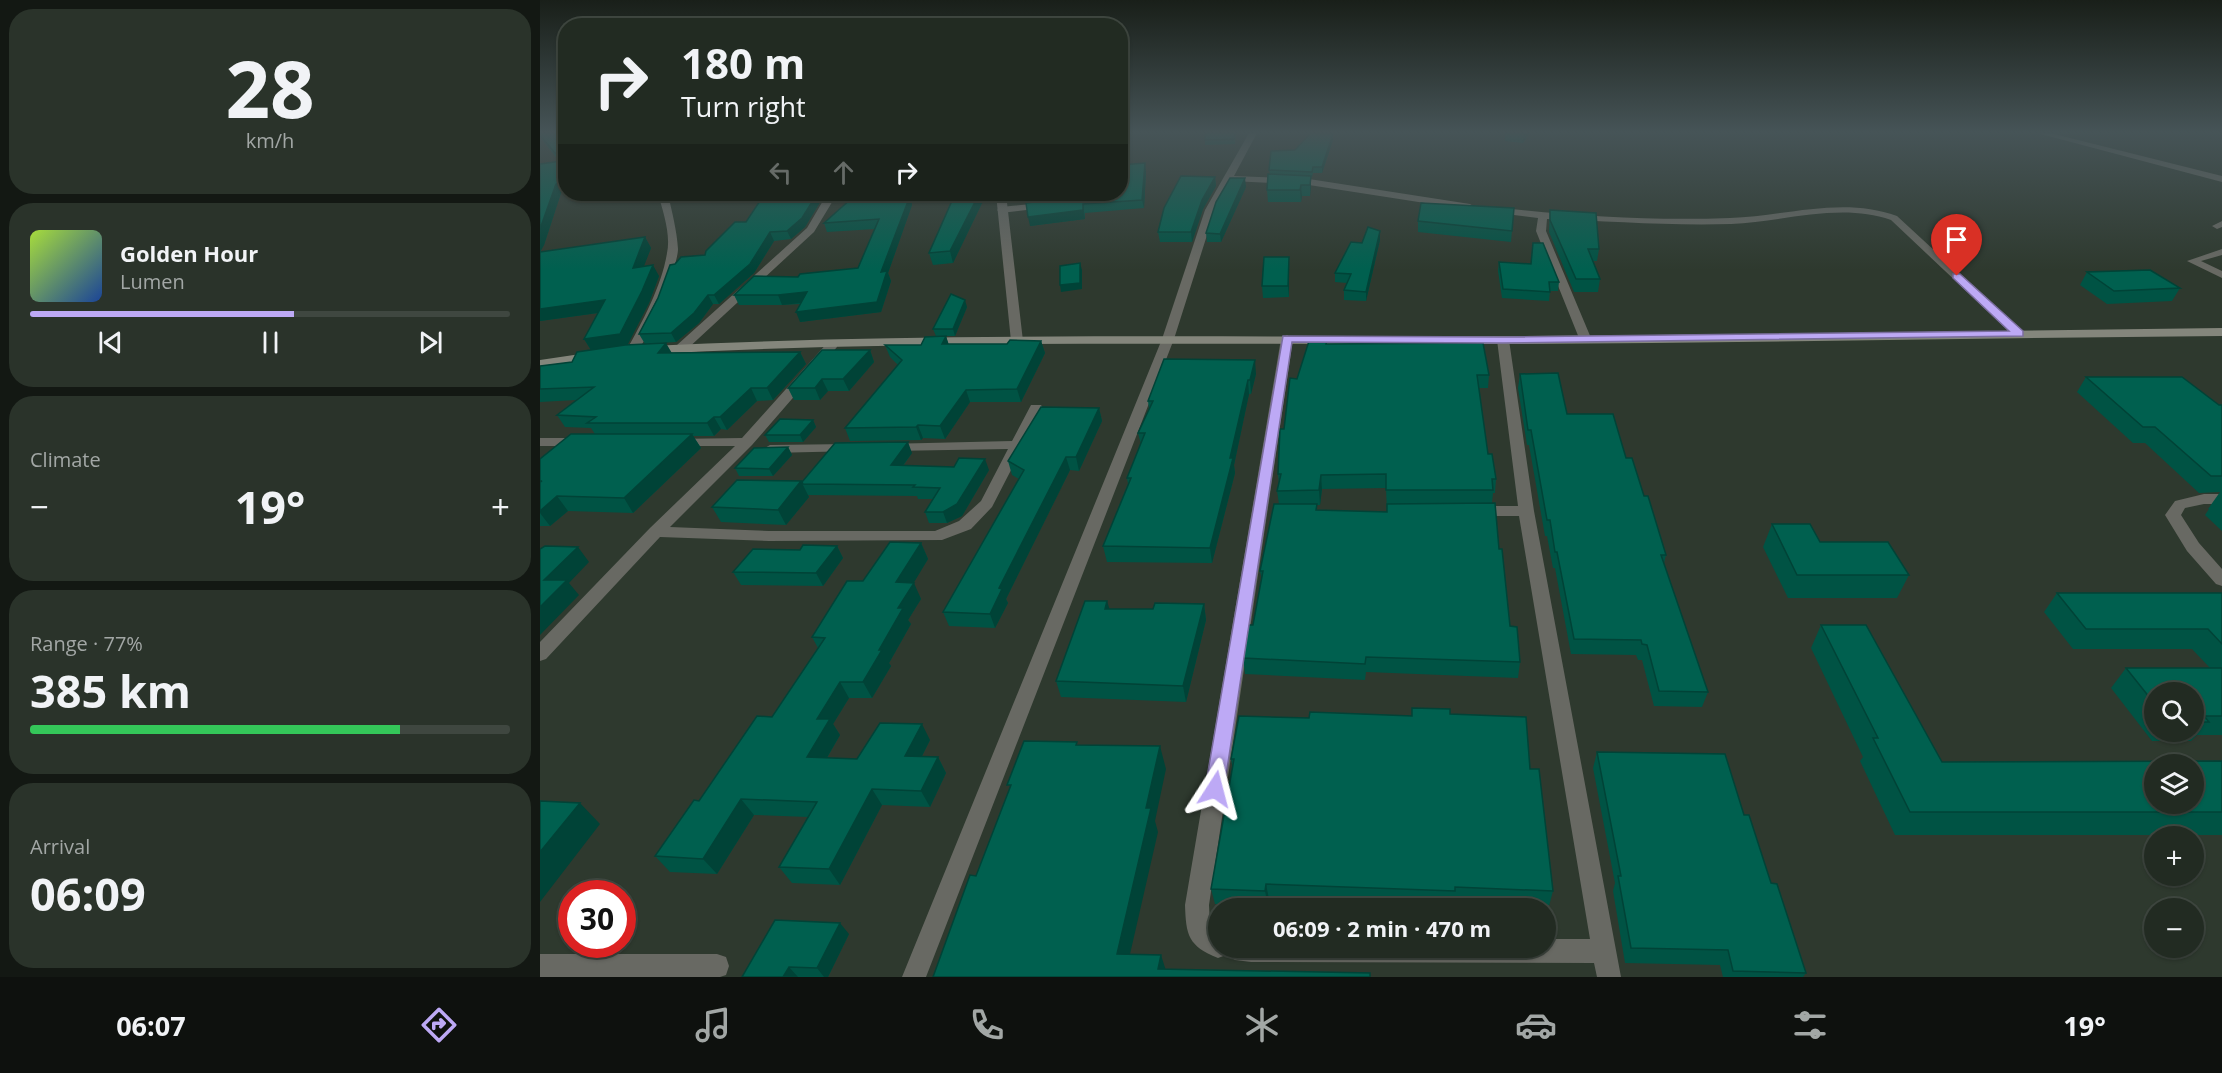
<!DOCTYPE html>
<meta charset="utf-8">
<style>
body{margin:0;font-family:"Open Sans",sans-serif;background:#2a332a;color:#f1f3f6;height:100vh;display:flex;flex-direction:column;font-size:22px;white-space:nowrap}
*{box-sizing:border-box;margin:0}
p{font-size:20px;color:#a2a7a5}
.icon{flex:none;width:33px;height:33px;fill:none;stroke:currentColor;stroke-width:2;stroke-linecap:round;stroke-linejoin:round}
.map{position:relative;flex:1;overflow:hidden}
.side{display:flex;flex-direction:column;gap:9px;padding:9px;background:#131813;width:540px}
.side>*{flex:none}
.guide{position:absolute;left:18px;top:18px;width:570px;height:183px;border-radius:24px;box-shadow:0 2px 4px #0004,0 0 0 2px #3f4740;background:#222b22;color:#f1f3f6;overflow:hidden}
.buttons{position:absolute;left:1604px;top:682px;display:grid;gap:12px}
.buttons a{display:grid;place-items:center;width:60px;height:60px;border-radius:50%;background:#222b22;box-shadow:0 2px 4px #0004,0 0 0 2px #3f4740;font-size:30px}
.speed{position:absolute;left:18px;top:880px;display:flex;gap:12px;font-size:30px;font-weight:700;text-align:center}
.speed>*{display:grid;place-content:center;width:78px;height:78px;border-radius:50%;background:#222b22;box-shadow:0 2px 4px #0004,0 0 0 2px #3f4740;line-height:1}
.speed .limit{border:9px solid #d22;background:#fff;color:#111}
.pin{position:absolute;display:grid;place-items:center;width:51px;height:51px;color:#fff;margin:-62px -26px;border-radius:50% 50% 50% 0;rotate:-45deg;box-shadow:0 0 6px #0007}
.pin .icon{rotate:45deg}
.me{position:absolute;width:66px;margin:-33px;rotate:9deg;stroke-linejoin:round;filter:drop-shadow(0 0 4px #0008)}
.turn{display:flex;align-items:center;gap:21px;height:126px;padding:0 24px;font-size:27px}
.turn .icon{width:78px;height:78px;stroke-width:2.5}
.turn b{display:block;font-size:42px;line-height:51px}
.lanes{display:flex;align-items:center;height:57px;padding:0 24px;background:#0003;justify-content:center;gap:30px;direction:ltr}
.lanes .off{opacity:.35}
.big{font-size:45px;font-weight:700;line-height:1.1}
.side .tile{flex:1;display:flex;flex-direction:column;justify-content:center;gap:9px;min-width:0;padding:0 21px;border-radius:24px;background:#2a332a}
.side .dial{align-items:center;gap:0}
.dial b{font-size:78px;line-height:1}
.song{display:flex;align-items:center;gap:18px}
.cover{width:72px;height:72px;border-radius:9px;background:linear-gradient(135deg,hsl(80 70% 55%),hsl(220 70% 35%))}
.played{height:6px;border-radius:3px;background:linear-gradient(90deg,#bda9f5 55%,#3f4740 55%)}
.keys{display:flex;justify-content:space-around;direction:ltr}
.heat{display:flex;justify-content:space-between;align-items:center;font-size:33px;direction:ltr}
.charge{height:9px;border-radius:4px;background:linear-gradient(90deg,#34c759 77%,#3f4740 0)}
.trip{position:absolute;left:668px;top:898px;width:348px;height:60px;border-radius:30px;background:#222b22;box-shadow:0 2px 4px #0004,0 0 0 2px #3f4740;font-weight:700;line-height:60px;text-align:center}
.dock{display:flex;height:96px;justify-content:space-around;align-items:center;background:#0e110e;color:#a2a7a5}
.dock .icon{width:42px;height:42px}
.dock .active{color:#bda9f5}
.dock b{font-size:27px;color:#f1f3f6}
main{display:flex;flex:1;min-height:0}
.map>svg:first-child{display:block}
</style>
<main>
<section class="side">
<div class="tile dial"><b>28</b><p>km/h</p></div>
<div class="tile">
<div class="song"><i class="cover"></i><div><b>Golden Hour</b><p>Lumen</p></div></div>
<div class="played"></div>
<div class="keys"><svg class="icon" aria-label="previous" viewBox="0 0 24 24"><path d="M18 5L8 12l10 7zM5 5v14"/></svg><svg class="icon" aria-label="pause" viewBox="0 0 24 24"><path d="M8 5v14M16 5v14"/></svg><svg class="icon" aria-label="next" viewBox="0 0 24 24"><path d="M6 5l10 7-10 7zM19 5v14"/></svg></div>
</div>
<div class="tile"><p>Climate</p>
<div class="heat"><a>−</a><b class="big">19°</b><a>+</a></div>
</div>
<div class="tile"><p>Range · 77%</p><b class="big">385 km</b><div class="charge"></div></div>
<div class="tile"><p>Arrival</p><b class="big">06:09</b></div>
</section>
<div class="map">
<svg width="1682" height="977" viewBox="0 0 1682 977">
<rect width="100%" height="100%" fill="#2e392e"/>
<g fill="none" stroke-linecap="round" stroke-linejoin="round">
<path fill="#686963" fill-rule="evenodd" d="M580 140 584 142 587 157 584 167 580 169Z
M524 194H532L528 205 461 213 457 210 461 207 522 201Z"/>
<path fill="#686963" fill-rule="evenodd" d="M709 133H717L694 176 769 179 930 204 935 207 930 210 769 185 691 181 675 210 634 339 386 977H362L622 339 665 210Z
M1497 133H1510L1682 176V182Z
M118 194H128C132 212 137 231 138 249 138 266 107 350 92 355L86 351C102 323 122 285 127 253 131 235 123 211 118 194Z
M287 194H297L274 232 145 351H137V345L267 228Z
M456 194H466L483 341 477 345 471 341Z
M953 207C1031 216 1112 221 1190 218 1246 216 1303 196 1357 216L1485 334 1479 338 1475 337 1351 220C1300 202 1243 222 1191 224 1130 226 1068 221 1007 219L1006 231 1051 338 1045 342 1039 338 996 231 998 218 950 212V208Z
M1682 221V227L1677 229 1672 226Z
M1682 249V255L1661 261 1682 271V278L1647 261Z
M747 335 753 339 669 905 670 925 678 931V948H1005V939H1050L979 516H937L929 511 937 506H978L957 340 963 336 969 340 994 511 1081 977H1057L1054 963 711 962 695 960 686 955 678 958C648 946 646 935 645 905L741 339Z
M293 340 297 341V347L212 445 130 527 229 531H395L419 521 441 501 468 449 350 451 343 447 345 444 472 441 491 405H501L503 408 452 507 431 529 402 540 229 541 120 537 6 659 0 661V642L110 528 195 446H138L131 442 133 439 202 438 289 341Z
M0 438H42L49 442 42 446H0Z
M311 444 316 445 318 448 316 451 230 453 223 449 230 445Z
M1664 494H1682V504H1664L1645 508 1641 515 1659 543 1682 569V586L1676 584 1647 551 1625 515 1635 501Z
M0 954H177L186 957 189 966 186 975 180 977H0Z"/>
<path fill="#84867c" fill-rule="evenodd" d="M1682 328V336C1442 338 1203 343 963 344 679 345 394 339 110 354L104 350 110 346C394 332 679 338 963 336 1203 335 1442 331 1682 328Z
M54 352 58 353 60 356 58 359 0 368V360Z"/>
</g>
<path fill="#005344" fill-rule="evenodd" d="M0 133H26L21 193 4 245 0 252 105 237 111 248 103 267 119 276 109 303 87 345 132 353 260 352 266 364 233 400 217 401 187 430 181 429 174 436H153L161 448 93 513 28 511 10 526H0V459L55 434 51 428 25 427 17 415 36 400 0 402V366L32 362 51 350 44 339 58 313 0 321V164L19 161 0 137Z
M666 133H696L695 144 665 145V140Z
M965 133H990L983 143 965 141Z
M793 134V140L782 173H773L772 177H771L770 196H762L761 202H728L727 190 730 174 729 170 755 150Z
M606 172 604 208 545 213V219L490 226 526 198Z
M675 177 676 186 663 209 652 242H620L618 232Z
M706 187 681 242H667L666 233Z
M223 194H285L265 227 251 239 234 241 214 273 179 304H173L159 323 136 342 105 344 99 334 135 264 165 255 206 222 222 198Z
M339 194H377L371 200 372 205 348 273 351 281 341 312 260 322V304L242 305H199L194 295 258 277 318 268 335 229 287 232 284 223 333 199Z
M444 199 413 263 393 265 389 253Z
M974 208 971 242 878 232V221Z
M1010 210 1059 249 1057 261H1053L1060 279 1058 292H1034L1009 232Z
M840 240 826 301 804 300V290L807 283 795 282V273L822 243Z
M959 262 1019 282 1018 291H1010L1009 301 962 298 958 271Z
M749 268V297L723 298 722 286Z
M1547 272 1640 288 1632 301 1567 304 1540 285Z
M427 307 415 336H396L393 329Z
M406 336 408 344H467L501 341 505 353 481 402H430L405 439 383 438 381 440 310 441 305 428 358 365 350 357 345 345H381Z
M787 344 949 375 948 388H939L948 454 956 479 955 493H953L952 503 970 626 980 662 978 678 826 672 825 680 705 674 703 658 713 625 722 580 720 571 739 504 737 491 739 484 738 474 744 429 757 379ZM846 488 847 512 777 510V505H780L782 489Z
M330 350 334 362 309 391H288L280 400H254L248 388Z
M716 374 711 394H709L694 465 695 473 672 563 567 562 563 546 588 484 587 478 601 444 598 433 609 409 608 401Z
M980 374 1027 414 1086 458 1104 496 1126 555 1124 563 1168 692 1162 707 1114 706 1102 660H1098L1096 655 1031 654 1015 568H1013L1007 536H1005L989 445H987L978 388Z
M1546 377 1682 405V531L1665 515 1669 509H1668L1680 492 1659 493 1605 443H1593L1537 392Z
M559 408 562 421 539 471 530 470 466 599 468 603 455 628 409 626 403 612 479 479 472 475 468 461Z
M273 420 276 427 263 442H229L225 435Z
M248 447 252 455 233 476H199L195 468Z
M372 453 363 466 449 470 422 516 407 523H389L385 512 393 499H378L377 496 268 495 269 497 246 525 181 522 172 507 261 481 262 482Z
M1232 524 1369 575 1357 598H1248L1223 547Z
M381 543 388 559 373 583 381 599 368 620 371 624 349 663 351 666 332 698H309L293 724 300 735 287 758 317 759 390 740 382 756 398 757 406 773 390 807 342 805 300 885 252 883 239 867 268 817 214 815 177 874 130 872 115 856 159 801 232 717 278 648 272 637 323 581Z
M297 546 303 558 283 586 201 585 193 572 260 550Z
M1517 593H1682V735H1657L1651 741H1612L1571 688 1586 668H1670L1652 649H1533L1504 612ZM1614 693H1653V732H1614Z
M664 604 666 620 646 702 521 697 516 681 569 609H613Z
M1281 625 1402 762 1682 761V835H1355L1320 761 1323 757 1271 648Z
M910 714 990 769 1013 891 1009 906 914 902V906L729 899 728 906 675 904 671 889 693 770 691 759 769 718 871 716Z
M1057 752 1204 815 1231 883 1266 973 1263 977H1183L1180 965 1085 963 1073 891 1075 883 1053 768Z
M309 934 288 977H202Z"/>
<path fill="#004337" d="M984 133H990L983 143Z
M793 134V140L782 173V167Z
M22 152 26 158 20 162 15 153Z
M605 163 606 172 604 208 602 200Z
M771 176V188L770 196V185Z
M675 177 676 186 663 209 652 242 651 232 662 200Z
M705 178 706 187 681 242 680 234Z
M26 181V192L21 193 4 245 0 252V229L16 184Z
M761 185 762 196 761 202 760 190Z
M277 194H285L265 227 251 239 247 231Z
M366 194H377L371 200 372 205 348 273 351 281 341 312 260 322 256 312 341 272 364 196Z
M439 194H443L444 199 413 263 410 251Z
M484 194H522L520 199 487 202Z
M543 204 545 219 490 226 488 217Z
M840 231V240L826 301V292Z
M230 232 234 241 214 273 179 304 174 295Z
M105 237 111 248 99 279 93 268Z
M749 257V297L748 286Z
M540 263 542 270V289L521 292 520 285Z
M113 265 119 276 109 303 87 346 51 350 44 339Z
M267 292 271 302 242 305 238 295Z
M168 295 173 304 159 323 136 342 131 333Z
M65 300 72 311 0 321V309Z
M425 300 427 307 415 336 413 329Z
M406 336 410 348 402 344Z
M501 341 505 353 481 402 477 389Z
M126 343 133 355 118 353Z
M330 350 334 362 309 391 303 379Z
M260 352 266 364 233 400 227 388Z
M715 360 716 374 711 394 710 380Z
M282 379 288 391 280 400 275 388Z
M708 380 709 394 694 465 695 473 672 563 670 548Z
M211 388 217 401 187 430 180 417Z
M426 390 430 402 405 439 400 426Z
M559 408 562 421 539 471 536 457Z
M174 417 181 429 174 436 167 423Z
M273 420 276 427 263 442 260 435Z
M378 425 383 438 381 440 376 427Z
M152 434 161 448 93 513 84 498Z
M368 442 372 453 355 476 351 465Z
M248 447 252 455 233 476 229 469Z
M526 457 530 470 466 599 468 603 455 628 450 614 459 588Z
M445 459 449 470 422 516 407 523 403 512Z
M781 475 782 489 780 505 779 490Z
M261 481 269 497 246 525 238 510Z
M17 496 28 511 10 526 0 513V511Z
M381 543 388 559 364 599 356 582Z
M297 546 303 558 283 586 276 573Z
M38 547 49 562 29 583 39 595 0 635V607L4 580Z
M374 583 381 599 368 620 371 624 349 663 351 666 332 698 323 682 339 650 358 608Z
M567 601 572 617 565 609Z
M664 604 666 620 646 702 643 686Z
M300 682 309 698 293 724 300 735 278 773 267 757 277 719Z
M382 724 390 740 374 772 365 756Z
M620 746 626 769 615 821 618 832 585 976 577 954 606 808Z
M398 757 406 773 390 807 381 791Z
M332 789 342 805 300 885 289 869Z
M201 799 214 815 177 874 163 859Z
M40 803 60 824 0 902V852Z
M726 884 729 899 728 906 725 891Z
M300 923 309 934 288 977H284L277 968Z
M621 955 628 977 618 969Z
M249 967 258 977H243Z"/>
<path fill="#00604f" stroke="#004337" stroke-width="1.5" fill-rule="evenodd" d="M0 133H26V181L16 184 0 229V164L21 161 22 152 15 153 0 135Z
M666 133H695L694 139 665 140Z
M771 133 793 134 782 167H773L772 172 729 170 731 151 755 150Z
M605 163 602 200 543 204V210L488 217 486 203 526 198 528 194H580V165Z
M728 174 771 176 770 185H761L760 190H727Z
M641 176 675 177 662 200 651 232H618L624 208Z
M690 178H705L680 234 666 233 676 202Z
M223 194H277L262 218 247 231 230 232 210 264 174 295H168L154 313 131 333 99 334 118 298 130 265 135 264 141 257 165 255 166 251 195 222H206L222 198Z
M339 194H366L364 196H370L341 272 347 271 337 302 256 312 267 292 238 295H194L214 276 258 277 260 274 318 268 339 219 284 223 311 199H333Z
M415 194H439L410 251 389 253Z
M881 203 974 208 972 231 878 221Z
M1010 210 1056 213 1059 249H1048L1060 279H1036L1010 220Z
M828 227 840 231 826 292 804 290 811 274 795 273 811 242 822 243Z
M105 237 93 268 113 265 102 291 80 334 44 339 65 300 0 309V252Z
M993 243H1003L1019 282H1009L1010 292 963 289 959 262 991 264Z
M724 257H749L748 286H722Z
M540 263V283L520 285V266Z
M1610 270 1640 288 1574 291 1547 272Z
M411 294 425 300 413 329H393Z
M406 336 402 344H467L470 340 501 341 477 389 426 390 400 426 378 425 376 427 305 428 362 360 345 345H381L385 337Z
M769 341H787L786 344 943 343 949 375H937L948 454H952L956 479H952L953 490H846V474L781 475 779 490 737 491 741 474H738L740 429H744L750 378 757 379Z
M126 343 118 353 260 352 227 388H211L180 417H174L167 423H47L56 417 17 415 54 387 0 389V366L32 362 37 352 85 345Z
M282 350H330L303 379H282L275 388H248Z
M624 359 715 360 710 380H708L690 458H693L670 548 563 546 591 478H587L605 433H598L613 401H608Z
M1018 373 1027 414H1073L1086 458H1092L1104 496H1108L1126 555H1121L1168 692 1119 691 1107 645 1102 644 1101 640 1034 639 1017 552H1015L1010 520H1007L991 430H988L980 374Z
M1546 377H1642L1679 405H1682V476H1671L1615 427H1603Z
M501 407 559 408 536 457H526L459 588 462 589 450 614 403 612 484 470 468 461Z
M240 419 273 420 260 435H225Z
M31 434H152L84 498 17 496 0 511V482L2 481H0V459Z
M368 442 351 465 414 467 419 458 445 459 417 504 403 512H385L400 488 373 487 375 485 263 484 262 482 295 443Z
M248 447 229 469 195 468 214 448Z
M197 480 261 481 238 510 172 507Z
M955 503 959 549H962L970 626 977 627 980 662 826 657 825 664 703 658 708 625H713L723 571H720L734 504H777L776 510 847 512V504Z
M1232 524H1270L1280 542H1348L1369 575H1257Z
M350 542 381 543 356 582 374 583 358 608H363L339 650H342L323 682H300L277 719H290L267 757 317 759 340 723 382 724 365 756 398 757 381 791 332 789 289 869 239 867 277 802 201 799 163 859 115 856 154 800 159 801 217 716 232 717 285 638 272 637 307 581H323Z
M263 545 297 546 276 573 193 572 213 549 260 550Z
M5 546 38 547 4 580H27L0 607V549Z
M1517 593H1682V644L1668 629H1546Z
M545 601H567L565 609H613L615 603 664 604 643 686 516 681Z
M1281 625H1326L1402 762 1682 761V812H1370L1333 738H1338ZM1614 765H1653V804H1614Z
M1586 668H1682V716H1664L1669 722H1653V693H1614V703Z
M872 708 910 709V714L986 717 990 769H999L1013 891 915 887V891L726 884 725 891 671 889 694 759H691L699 716 769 718 770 712 872 716Z
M484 741 537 742 536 745 620 746 606 808H611L577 954 621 955 618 969 830 973V977H393L430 875 436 876 471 785H467Z
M1057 752 1185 754 1204 815H1209L1231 883 1237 884 1266 973 1193 971 1188 950 1091 948 1078 876H1081Z
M0 801 40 803 0 852Z
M235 920 300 923 277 968 249 967 243 977H202Z"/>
<linearGradient id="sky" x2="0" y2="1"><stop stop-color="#191f19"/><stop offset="0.49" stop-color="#465457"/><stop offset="1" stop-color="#465457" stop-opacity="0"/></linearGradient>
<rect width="1682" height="270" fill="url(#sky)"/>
<path fill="#bda9f5" stroke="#7b6e9f" stroke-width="1.5" d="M1413 274H1420L1483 331V336L963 343 752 342 684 789 682 795 675 798 668 795 665 789 743 336 963 337 1469 331 1413 278Z"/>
</svg>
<div class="buttons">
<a><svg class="icon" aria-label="search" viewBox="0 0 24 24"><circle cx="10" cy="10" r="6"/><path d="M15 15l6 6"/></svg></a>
<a><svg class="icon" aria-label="layers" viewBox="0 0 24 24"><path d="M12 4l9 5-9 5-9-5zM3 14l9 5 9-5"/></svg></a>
<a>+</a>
<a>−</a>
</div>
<div class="speed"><div class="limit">30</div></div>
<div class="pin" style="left:1417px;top:276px;background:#d93025"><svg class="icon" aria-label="arrive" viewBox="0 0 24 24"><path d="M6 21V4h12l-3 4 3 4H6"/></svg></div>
<svg class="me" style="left:675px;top:789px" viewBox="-20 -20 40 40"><path d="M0-17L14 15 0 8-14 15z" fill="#bda9f5" stroke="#fff" stroke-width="4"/></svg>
<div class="trip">06:09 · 2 min · 470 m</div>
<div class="guide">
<div class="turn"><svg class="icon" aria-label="right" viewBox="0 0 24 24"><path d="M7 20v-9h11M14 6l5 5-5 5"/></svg><div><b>180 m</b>Turn right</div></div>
<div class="lanes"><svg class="icon off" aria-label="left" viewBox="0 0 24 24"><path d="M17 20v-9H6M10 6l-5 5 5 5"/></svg><svg class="icon off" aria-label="ahead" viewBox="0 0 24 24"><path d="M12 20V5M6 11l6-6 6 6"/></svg><svg class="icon" aria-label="right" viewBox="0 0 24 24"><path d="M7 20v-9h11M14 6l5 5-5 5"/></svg></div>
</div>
</div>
</main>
<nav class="dock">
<b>06:07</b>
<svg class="icon active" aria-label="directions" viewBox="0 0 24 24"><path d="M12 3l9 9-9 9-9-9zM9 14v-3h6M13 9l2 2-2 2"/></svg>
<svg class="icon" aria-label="music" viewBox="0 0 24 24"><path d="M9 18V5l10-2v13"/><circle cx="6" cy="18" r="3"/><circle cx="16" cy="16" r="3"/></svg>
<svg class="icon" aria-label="phone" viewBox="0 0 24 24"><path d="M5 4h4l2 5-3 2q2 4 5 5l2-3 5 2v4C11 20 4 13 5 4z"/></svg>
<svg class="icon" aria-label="climate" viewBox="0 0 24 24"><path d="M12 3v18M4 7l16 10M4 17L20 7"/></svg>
<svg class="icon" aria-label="car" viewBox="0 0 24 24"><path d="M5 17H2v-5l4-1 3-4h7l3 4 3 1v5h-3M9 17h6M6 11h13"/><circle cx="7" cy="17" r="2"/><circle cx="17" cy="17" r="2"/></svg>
<svg class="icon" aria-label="filters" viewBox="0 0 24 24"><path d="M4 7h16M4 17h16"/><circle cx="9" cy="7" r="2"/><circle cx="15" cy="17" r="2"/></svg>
<b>19°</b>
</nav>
